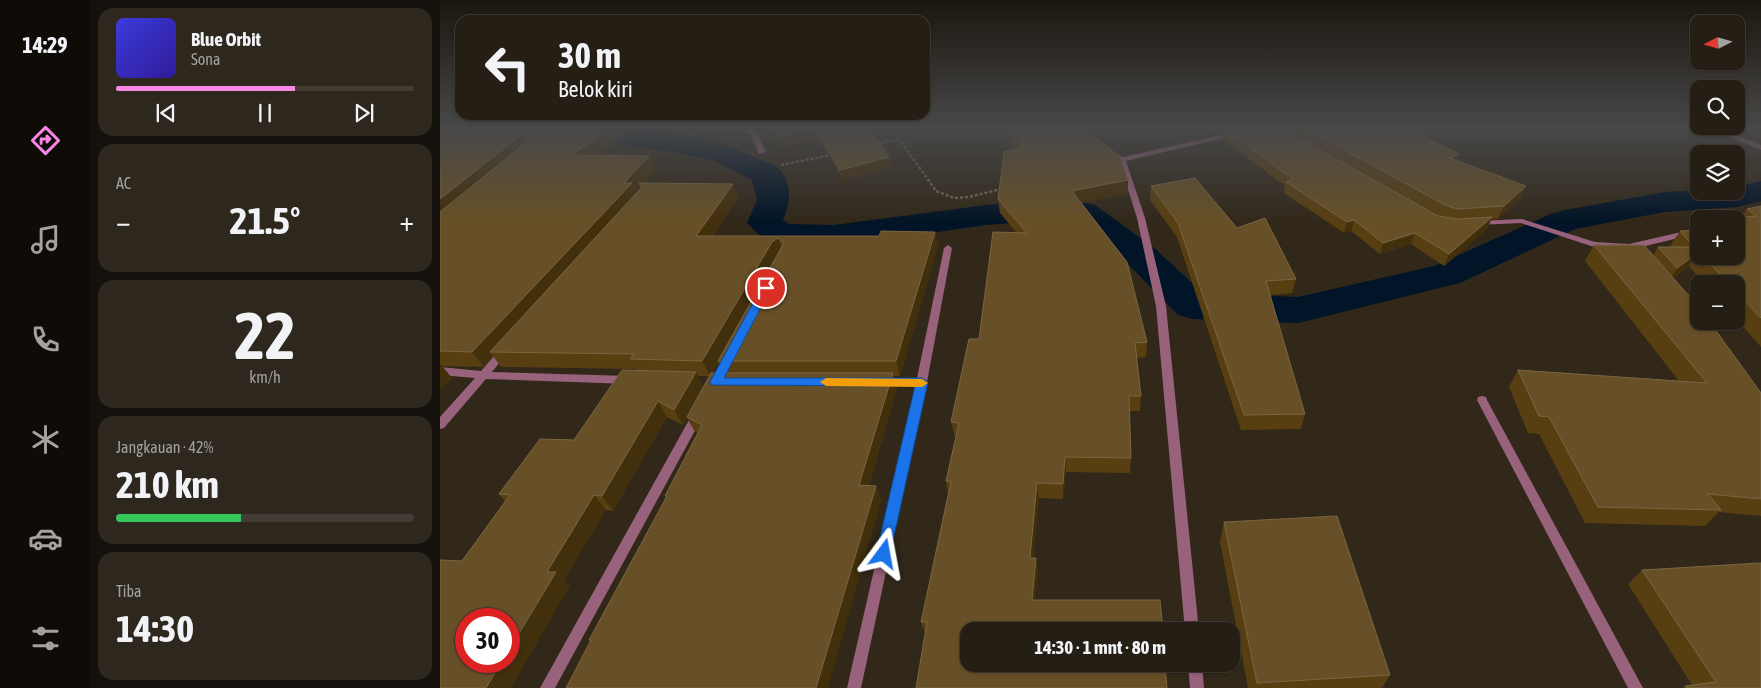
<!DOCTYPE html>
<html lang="id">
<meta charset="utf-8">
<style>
body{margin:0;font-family:"Asap Condensed",sans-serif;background:#2d271d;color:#f1f3f6;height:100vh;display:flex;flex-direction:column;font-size:19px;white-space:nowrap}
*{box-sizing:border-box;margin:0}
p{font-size:16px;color:#a3a2a0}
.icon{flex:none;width:28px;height:28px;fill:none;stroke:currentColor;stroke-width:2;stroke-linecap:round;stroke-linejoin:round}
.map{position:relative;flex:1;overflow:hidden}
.drawer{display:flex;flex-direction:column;gap:8px;padding:8px;background:#14100b;width:350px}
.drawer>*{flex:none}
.banner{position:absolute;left:15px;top:15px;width:475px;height:105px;border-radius:15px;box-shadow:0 1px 4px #0004,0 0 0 1px #423c34;background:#251e14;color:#f1f3f6;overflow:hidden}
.needle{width:32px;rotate:264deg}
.controls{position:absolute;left:1250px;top:15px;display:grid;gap:10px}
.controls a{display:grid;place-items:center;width:55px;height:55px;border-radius:10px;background:#251e14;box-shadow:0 1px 4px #0004,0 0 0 1px #423c34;font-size:25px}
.speed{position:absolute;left:15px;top:608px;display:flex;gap:10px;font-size:25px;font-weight:700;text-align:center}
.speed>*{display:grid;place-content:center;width:65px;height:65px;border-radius:50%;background:#251e14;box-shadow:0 1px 4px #0004,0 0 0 1px #423c34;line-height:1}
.speed .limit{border:8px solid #d22;background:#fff;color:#111}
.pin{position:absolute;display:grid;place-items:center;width:42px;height:42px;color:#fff;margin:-21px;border:2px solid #fff;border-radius:50%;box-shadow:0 1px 5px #0007}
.me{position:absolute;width:55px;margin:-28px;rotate:13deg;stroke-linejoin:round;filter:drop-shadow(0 0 4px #0008)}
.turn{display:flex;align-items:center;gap:18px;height:105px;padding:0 20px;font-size:22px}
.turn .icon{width:65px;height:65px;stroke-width:2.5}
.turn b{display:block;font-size:35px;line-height:42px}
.big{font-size:38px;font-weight:700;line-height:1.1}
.drawer .tile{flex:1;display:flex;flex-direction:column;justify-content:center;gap:8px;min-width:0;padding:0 18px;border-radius:15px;background:#2d271d}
.drawer .dial{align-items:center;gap:0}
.dial b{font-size:65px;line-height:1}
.song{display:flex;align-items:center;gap:15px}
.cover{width:60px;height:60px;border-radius:8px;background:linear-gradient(135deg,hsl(240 70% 55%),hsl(250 70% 35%))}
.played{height:5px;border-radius:2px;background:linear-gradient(90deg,#fa87e6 60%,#423c34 60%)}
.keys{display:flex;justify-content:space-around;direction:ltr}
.heat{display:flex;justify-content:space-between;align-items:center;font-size:28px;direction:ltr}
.charge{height:8px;border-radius:4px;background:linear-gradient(90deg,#34c759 42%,#423c34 0)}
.trip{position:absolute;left:520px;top:622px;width:280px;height:50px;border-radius:15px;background:#251e14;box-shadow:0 1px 4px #0004,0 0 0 1px #423c34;font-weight:700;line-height:50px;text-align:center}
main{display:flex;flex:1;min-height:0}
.tab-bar{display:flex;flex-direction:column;width:90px;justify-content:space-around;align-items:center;background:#0f0c08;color:#a3a2a0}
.tab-bar .icon{width:35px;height:35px}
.tab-bar .current{color:#fa87e6}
.tab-bar b{font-size:22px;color:#f1f3f6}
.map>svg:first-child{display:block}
</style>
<main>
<nav class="tab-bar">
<b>14:29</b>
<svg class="icon current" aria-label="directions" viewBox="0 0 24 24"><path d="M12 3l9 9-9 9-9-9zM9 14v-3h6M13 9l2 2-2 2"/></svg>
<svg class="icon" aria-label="music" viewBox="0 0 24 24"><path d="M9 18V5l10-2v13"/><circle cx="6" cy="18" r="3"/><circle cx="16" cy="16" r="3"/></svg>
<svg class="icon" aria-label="phone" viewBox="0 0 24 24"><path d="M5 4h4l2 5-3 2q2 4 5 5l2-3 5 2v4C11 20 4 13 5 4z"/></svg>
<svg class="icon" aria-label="climate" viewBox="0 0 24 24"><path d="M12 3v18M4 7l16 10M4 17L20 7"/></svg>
<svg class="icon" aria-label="car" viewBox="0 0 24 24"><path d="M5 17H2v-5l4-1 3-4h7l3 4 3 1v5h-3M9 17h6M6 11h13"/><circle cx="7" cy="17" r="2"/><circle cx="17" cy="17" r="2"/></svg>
<svg class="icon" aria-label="filters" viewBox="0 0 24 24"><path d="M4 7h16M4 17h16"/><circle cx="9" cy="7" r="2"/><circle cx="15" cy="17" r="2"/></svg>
</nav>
<section class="drawer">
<div class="tile">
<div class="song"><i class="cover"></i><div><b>Blue Orbit</b><p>Sona</p></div></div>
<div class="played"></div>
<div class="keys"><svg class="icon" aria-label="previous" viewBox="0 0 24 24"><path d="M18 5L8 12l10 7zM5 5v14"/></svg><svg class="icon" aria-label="pause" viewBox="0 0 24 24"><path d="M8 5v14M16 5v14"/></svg><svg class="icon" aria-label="next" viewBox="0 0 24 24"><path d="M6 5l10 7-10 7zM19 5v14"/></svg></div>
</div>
<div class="tile"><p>AC</p>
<div class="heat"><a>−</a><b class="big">21.5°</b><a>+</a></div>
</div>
<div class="tile dial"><b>22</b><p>km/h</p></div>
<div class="tile"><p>Jangkauan · 42%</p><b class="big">210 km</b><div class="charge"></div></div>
<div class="tile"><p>Tiba</p><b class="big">14:30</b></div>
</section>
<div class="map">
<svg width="1321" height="688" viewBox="0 0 1321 688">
<rect width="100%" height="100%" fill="#31281a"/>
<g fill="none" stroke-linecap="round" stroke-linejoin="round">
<path fill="#021427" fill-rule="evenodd" d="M90 126C163 124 250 126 316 158 323 161 335 164 340 170 353 186 350 203 343 220L349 224 394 225 546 205 604 201 643 202 655 205 714 248 763 293 858 297 994 266 1113 213 1125 210 1225 192 1259 190 1296 191V187L1321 181V201L1297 207 1225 212 1135 229 1020 283 858 323 752 319 738 315 688 264 634 222 604 221 546 225 394 247 340 246 327 243 307 223 317 200 312 180 274 161 233 152 105 135 95 132Z"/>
<path stroke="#6e6659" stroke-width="2.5" stroke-dasharray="3 2" stroke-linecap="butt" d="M450 126 496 191 514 198 529 197 561 189
M436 144 460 139
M341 165 391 155"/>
<path fill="#98617c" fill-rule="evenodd" d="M247 126 308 129V126H314L326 152 319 154 310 133 250 128Z
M1265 126H1275L1321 145V150Z
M795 132 797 133V135L686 161 705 218 726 306 759 631H745L716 306 697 218 679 161 673 156 677 154 683 157Z
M1082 219 1155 242 1189 244 1259 228V233L1189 250 1154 247 1081 223 1037 225 1033 223 1037 221Z
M508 245 512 248 487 382 421 688H407L476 386H443L439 385 438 382 439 379 443 378H477L504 248Z
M65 347 70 350 52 372 189 376 193 377 194 380 193 383 189 384 46 379 4 428 0 429V417L35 378 0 375V367L41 371 61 348Z
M1042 396 1046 397 1047 400 1203 688H1188L1037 400 1038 397Z
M258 410 262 411 264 414 115 688H100L254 411Z
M748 664H762L764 688H750Z"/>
</g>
<path fill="#583f12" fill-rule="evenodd" d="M81 126H195L157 155 216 169 203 183 293 184 298 198 272 236H439L495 232 498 246 460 376H454L457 388 429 485 436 486 441 501 150 642 149 640 226 498 225 496 258 433 255 432 247 418 243 425 227 417 173 511 166 510 124 580 130 586 22 561 65 501 59 494 134 440 197 371 196 369 61 367 53 356 44 367 2 366 12 378 0 390V130L73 131ZM200 186 201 188 196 193 195 191ZM278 362 283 373H272ZM258 376H269L263 387Z
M332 126H430H428L452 168 403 180 379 138 342 146Z
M568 126H698L660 136 650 128V132L688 194 641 203 707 342 706 357 697 358 701 396 700 411H689L691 458 690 473 626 472 623 499 599 498 593 558 598 572 485 633 481 622 508 493 506 481 516 437H515L511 422 539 339 576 232 560 213 558 199 577 149 569 142Z
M765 126H970L984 132 982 136 1017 160 1080 199 1058 219H1051L1048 228 1004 266 971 244 940 254 911 231 904 233 844 193 845 186 783 139V131L774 132Z
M1289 126H1321V139Z
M711 186 797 228 856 279 852 293 830 295 865 414 861 429 801 430 737 237 710 200Z
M1321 206V347L1296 319V284H1264L1249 266 1233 279 1321 393V516L1279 512 1265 526 1145 523 1099 434 1088 433 1069 387 1078 370 1239 381 1145 261 1154 245 1213 256 1218 247H1231L1230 246 1240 231 1259 230V256H1296L1301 217 1307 209Z
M784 522 950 675 942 688H808L780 542Z
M1202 570 1321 688H1243L1245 686 1252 685 1188 584Z"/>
<path fill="#422f0c" d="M172 126H195L140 169 132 155Z
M650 126V139L644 128Z
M660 126H698L660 136Z
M775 126H805L804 128 784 129 783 131 774 132Z
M376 128 379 138 342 146 339 136Z
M81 135 89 148 0 221V199Z
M1019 154 1015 166 1010 158Z
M209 156 216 169 201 186 199 183 200 186 195 191 198 197 50 352 53 356 44 367 32 352 184 183Z
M449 157 452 168 403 180 400 170Z
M688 180V194L632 205V191Z
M293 184 298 198 262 250 256 236Z
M1086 186 1080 199 1058 219 1064 206Z
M1052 217 1048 228 1004 266 1009 254Z
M914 220 911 231 904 233 907 222Z
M495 232 498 246 460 376 456 361Z
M975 233 971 244 940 254 943 243Z
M338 238 343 252 337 256 270 376 262 361 332 242Z
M1258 251 1249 266 1228 283 1237 268Z
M0 364 12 378 0 390Z
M256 372 264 388 243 425 234 410Z
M453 373 457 388 424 500 419 485Z
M218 401 227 417 173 511 162 496Z
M625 457 626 472 623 499V484Z
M597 483 599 498 592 572 590 558Z
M436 486 441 501 388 688H376Z
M154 495 166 510 124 580 130 586 71 688H46L62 661H69V650L107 572Z
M596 558 598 572 594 614 592 600Z"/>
<path fill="#675027" stroke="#7b6642" d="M81 126H172L132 155 209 156 184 183H192L32 352 0 351V212L89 140 88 137 81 135 0 199V130L73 131Z
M334 126H428L449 157 400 170 376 128 339 136Z
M568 126H650L644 128 680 157 688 180 632 191 687 262 707 342 695 343 701 396H689L691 458 625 457 623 484 597 483 590 558H596L592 600H720L723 631H529V664H725L727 688H476L487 622H481L511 482 506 481 519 423 511 422 529 339H539L553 232 587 233 558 199 564 152 584 147 581 144 584 143 568 128Z
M822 126 841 128 998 216 1017 219 1052 217 1009 254 975 233 943 243 914 220 907 222 846 182 853 179 784 129Z
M860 126H970L984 132 979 134 1019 154 1010 158 1086 186 1064 206 1018 209 1007 206Z
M755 178 797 228 825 218 856 279 826 281 865 414 804 415 738 223 711 186Z
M199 183 293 184 256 236H439L441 231 495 232 456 361H278L344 243 338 238 332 242 262 361 190 359 194 354 50 352 202 187Z
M1321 206V318L1296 292V284H1289L1263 256H1296V219H1283L1316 216 1307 209Z
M1259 230V252L1237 268 1218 247H1254L1240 231Z
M1154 245H1204L1258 306 1259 308V321H1269L1321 393V499L1268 494 1281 510 1158 507 1109 417 1099 416 1078 370 1267 383Z
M182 370 256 372 234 410 218 401 162 496 154 495 107 572H116L69 650V619H26V661H62L46 688H0V560L22 561 70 495 59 494 100 439 134 440Z
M271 373H453L419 485 436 486 376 688H126L151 640H149L227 496H225L262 425 247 417Z
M897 516 950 675 817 683 784 522Z
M1321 563V688H1247L1245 686 1276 682 1202 570Z"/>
<linearGradient id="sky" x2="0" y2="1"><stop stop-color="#1b160e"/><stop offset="0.57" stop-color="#484849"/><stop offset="1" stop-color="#484849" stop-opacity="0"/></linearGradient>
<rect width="1321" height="222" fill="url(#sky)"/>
<path fill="#1a73e8" stroke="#114b97" d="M326 285 331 288 284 378H482L488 382 449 559 444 561 439 559 436 554 475 386 272 385 270 382 321 288Z"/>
<path fill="#f59e0b" d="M386 378 482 379 488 383 482 387 386 386 380 382Z"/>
</svg>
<div class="controls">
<a><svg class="needle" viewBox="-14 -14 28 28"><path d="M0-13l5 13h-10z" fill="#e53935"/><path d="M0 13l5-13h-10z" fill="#a3a2a0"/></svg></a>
<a><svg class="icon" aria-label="search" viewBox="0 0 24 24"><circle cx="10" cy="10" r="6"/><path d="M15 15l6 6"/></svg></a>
<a><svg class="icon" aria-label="layers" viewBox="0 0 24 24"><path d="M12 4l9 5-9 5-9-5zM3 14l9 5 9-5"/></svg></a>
<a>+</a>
<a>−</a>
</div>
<div class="speed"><div class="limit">30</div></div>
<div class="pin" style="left:326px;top:288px;background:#d93025"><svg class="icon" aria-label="arrive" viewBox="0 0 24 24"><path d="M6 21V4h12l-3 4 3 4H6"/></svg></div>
<svg class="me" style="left:444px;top:554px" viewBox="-20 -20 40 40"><path d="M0-17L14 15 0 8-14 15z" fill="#1a73e8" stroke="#fff" stroke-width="4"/></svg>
<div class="trip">14:30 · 1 mnt · 80 m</div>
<div class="banner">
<div class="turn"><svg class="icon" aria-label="left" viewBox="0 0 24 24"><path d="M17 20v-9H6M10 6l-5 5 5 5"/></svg><div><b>30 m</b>Belok kiri</div></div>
</div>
</div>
</main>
